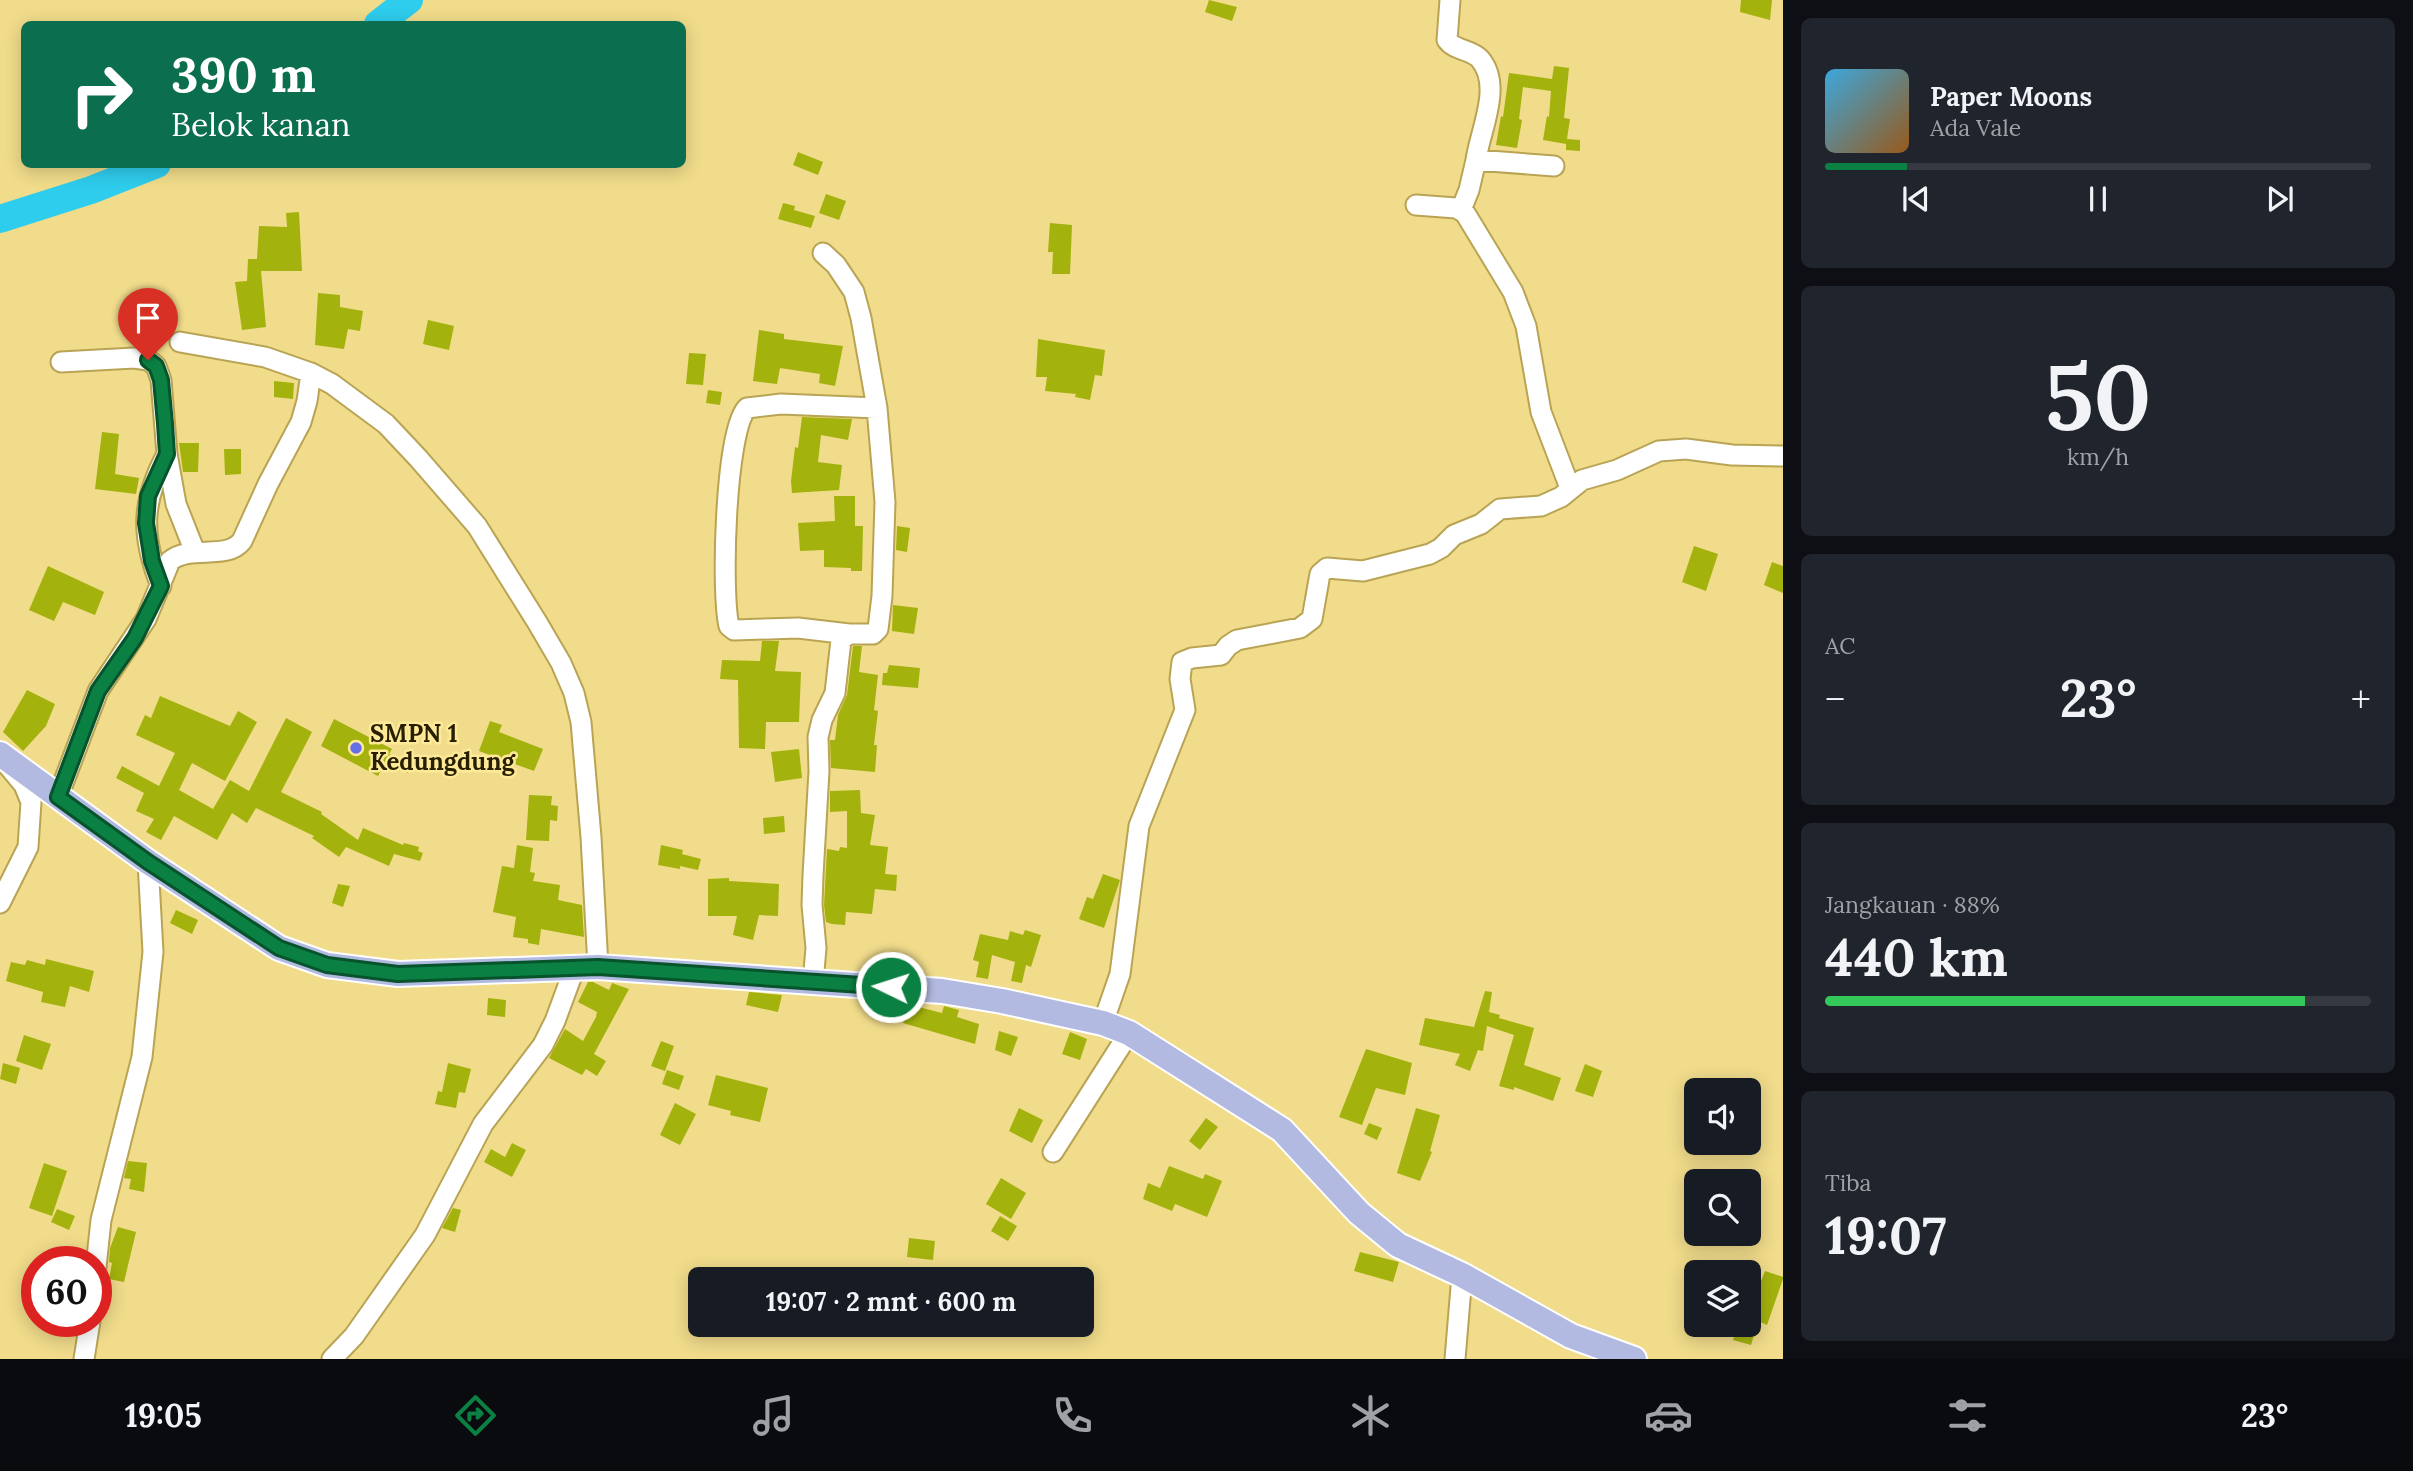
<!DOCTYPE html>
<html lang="id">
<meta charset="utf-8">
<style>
body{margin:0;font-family:Lora,serif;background:#20242c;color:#f1f3f6;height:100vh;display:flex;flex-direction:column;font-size:26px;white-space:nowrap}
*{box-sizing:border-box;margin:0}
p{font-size:23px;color:#9ea1a6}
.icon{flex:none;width:38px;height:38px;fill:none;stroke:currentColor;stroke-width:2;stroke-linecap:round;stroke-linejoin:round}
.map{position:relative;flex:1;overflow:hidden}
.details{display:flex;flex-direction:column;gap:18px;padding:18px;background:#0d0f14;width:630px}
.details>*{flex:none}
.top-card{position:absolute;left:21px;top:21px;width:665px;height:147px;border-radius:10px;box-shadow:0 4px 18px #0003;background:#0b6e4f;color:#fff;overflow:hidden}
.tools{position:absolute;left:1684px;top:1078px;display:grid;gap:14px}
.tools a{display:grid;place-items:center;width:77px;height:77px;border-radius:10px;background:#171b24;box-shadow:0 4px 18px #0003;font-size:35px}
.speed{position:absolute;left:21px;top:1246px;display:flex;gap:14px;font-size:35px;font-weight:700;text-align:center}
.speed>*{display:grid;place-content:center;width:91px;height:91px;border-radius:50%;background:#171b24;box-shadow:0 4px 18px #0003;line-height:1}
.speed .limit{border:10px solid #d22;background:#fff;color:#111}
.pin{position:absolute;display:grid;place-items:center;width:60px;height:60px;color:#fff;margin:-72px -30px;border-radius:50% 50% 50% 0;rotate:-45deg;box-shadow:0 0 7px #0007}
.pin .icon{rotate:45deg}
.me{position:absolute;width:77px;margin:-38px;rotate:274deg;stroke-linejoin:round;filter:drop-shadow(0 0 5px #0008)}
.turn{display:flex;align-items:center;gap:24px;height:147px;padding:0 35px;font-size:32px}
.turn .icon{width:91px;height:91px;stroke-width:2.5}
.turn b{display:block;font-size:49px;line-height:60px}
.big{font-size:52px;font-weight:800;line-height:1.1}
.details .tile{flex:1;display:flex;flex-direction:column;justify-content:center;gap:10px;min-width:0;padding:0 24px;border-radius:10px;background:#20242c}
.details .dial{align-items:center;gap:0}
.dial b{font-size:91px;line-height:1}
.song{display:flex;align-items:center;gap:21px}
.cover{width:84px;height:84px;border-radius:10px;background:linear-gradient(135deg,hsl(200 70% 55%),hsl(30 70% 35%))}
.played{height:7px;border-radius:4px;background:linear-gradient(90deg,#0b8043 15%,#363941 15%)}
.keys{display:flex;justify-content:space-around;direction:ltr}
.heat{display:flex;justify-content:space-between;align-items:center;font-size:38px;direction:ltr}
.charge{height:10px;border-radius:5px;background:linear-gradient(90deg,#34c759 88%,#363941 0)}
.trip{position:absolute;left:688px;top:1267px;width:406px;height:70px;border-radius:10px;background:#171b24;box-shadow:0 4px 18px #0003;font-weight:800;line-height:70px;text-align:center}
.dock{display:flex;height:112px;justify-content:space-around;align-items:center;background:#090b0e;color:#9ea1a6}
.dock .icon{width:49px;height:49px}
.dock .on{color:#0b8043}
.dock b{font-size:32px;color:#f1f3f6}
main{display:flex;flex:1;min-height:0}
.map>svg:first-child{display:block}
</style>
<main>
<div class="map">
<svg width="1783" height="1359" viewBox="0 0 1783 1359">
<rect width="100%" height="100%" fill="#f1dc8b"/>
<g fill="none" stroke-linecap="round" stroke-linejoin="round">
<path stroke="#2ecded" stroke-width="28" d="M378 24 409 0
M0 219 91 190 157 164"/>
</g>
<path fill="#a3b20d" d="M1209 0 1237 7 1232 21 1205 12Z
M1741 0H1772L1770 20 1740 12Z
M1554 66 1569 68 1564 118 1570 119 1567 139 1580 140V151L1566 150V144L1543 140 1547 116 1549 117 1551 91 1523 87 1519 119 1522 120 1517 148 1496 145 1501 116 1503 117 1509 73 1552 79Z
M798 152 823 162 818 175 793 165Z
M826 194 846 201 839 220 819 213Z
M783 203 795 206 794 210 815 216 811 228 778 219Z
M299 212 302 271H261L266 327 242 330 235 282 247 281 248 259H257L259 226 287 227 286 213Z
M1050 223 1072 225 1070 274H1052L1053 252H1048Z
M318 293 340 295V307L363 311 360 331 348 329 344 349 315 345Z
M428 320 454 326 449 350 423 344Z
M759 330 784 334V339L843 346 835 386 819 383 820 374 780 368 777 384 753 381Z
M1038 339 1105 350 1102 376 1095 375 1090 400 1075 397 1076 394 1045 391 1047 377H1036Z
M689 353 706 354 703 385 686 384Z
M274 381 294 383 293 399 274 397Z
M708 390 722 392 720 405 706 403Z
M802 417 852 419 848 440 821 435 818 462 842 465 839 490 792 493 791 481 795 447 798 448Z
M102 432 119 434 115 474 139 478 136 494 95 489Z
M179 443H199L198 472H183Z
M224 449H241V474L225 475Z
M834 496H855V526H863L862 571H851V568L824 567V550L800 551 798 523 835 521Z
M897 526 910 528 907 552 896 550Z
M1694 546 1718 554 1706 591 1682 582Z
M1772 562 1783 566V593L1764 585Z
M48 566 104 592 95 615 63 602 54 621 29 610Z
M893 605 918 608 914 634 892 631Z
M762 641H779L775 671 801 672 799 722H766L765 749 739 748 738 680 720 679 722 660 760 661Z
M853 646H862L859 672 878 675 874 710 878 711 874 745H877L875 772 831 768 830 740H835L838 715 847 695Z
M889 665 920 668 918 688 882 685 883 673H887Z
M27 690 55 704 46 726 23 751 3 732Z
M160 696 230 726 238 711 257 722 225 781 192 763 179 790 213 809 230 780 249 791 286 718 312 732 281 792 322 812 321 814 358 840 363 828 403 845 404 843 419 847 418 851 423 853 420 861 394 854 389 866 346 847 339 857 312 838 314 836 256 808 247 823 232 813 217 840 174 816 161 840 146 832 154 819 136 811 144 793 116 778 122 766 159 786 175 753 136 735 145 715 151 718Z
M334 719 392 749 389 754 412 762 408 773 384 765 378 776 321 746Z
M490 721 502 725 499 732 543 749 534 771 479 751Z
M799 749 802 778 775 782 771 752Z
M860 790 861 813 875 815 870 845 888 847 885 874 897 875 896 891 875 889 872 914 846 912 845 925 832 924 826 922 824 905 827 849 839 851 840 847 847 848V811L830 812V791Z
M529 795 552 796 551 805 558 806 557 821 550 820 549 841 526 840Z
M784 816 785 832 764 834 763 818Z
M517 845 533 848 530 872 535 873 533 881 560 885 558 900 582 905 584 937 541 929 539 945 528 943V939L513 937 516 917 493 912 502 866 514 868Z
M661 845 683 850 682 854 701 859 698 870 680 866V869L658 865Z
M1103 874 1120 880 1104 928 1079 919 1087 897 1093 899Z
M729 878V881L779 884 778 916 759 915 753 940 733 935 737 916H708V879Z
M338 884 350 886 343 907 332 903Z
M176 910 198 920 192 934 170 923Z
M1025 930 1041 935 1031 967 1026 965 1022 983 1011 981 1015 962 992 955 988 979 976 977 979 962 973 960 980 934 1008 940 1010 931 1023 935Z
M46 959 94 971 89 992 70 986 65 1007 41 1002 43 992 6 981 11 962 25 965 27 960 45 965Z
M588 982H593L609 990 612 983 629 989 594 1054 606 1061 597 1076 586 1069 582 1075 549 1058 565 1029 583 1041 596 1017 597 1012 578 1002Z
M1485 991 1492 992 1489 1012 1500 1015 1499 1018 1534 1028 1524 1065 1561 1078 1553 1101 1514 1087V1090L1499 1086 1514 1035 1487 1026 1483 1051 1478 1050 1470 1071 1455 1065 1460 1054 1419 1045 1425 1018 1474 1027Z
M749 992 782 995 778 1012 746 1005Z
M488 998 506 1000 505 1017 487 1015Z
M903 1003 942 1013 944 1006 959 1010 957 1017 979 1024 975 1044 903 1023 904 1020 898 1018Z
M999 1031 1018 1037 1011 1056 995 1050Z
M1070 1032 1087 1039 1080 1060 1062 1054Z
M24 1035 51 1044 42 1070 16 1061Z
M661 1041 674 1046 665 1071 651 1066Z
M1366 1049 1412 1063 1405 1095 1376 1088 1362 1125 1339 1117Z
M3 1063 20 1068 16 1084 0 1079Z
M448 1063 471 1069 465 1093 459 1092 456 1108 435 1104 438 1091 442 1092Z
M1585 1064 1602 1071 1593 1097 1575 1091Z
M667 1070 684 1076 679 1090 662 1084Z
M716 1075 768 1088 760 1122 730 1115 731 1111 708 1105Z
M675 1103 696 1114 680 1145 660 1135Z
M1019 1108 1043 1120 1032 1143 1009 1131Z
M1416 1108 1440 1115 1430 1151 1432 1152 1420 1181 1397 1173Z
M1206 1118 1218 1127 1200 1150 1189 1141Z
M1369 1123 1382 1128 1377 1140 1364 1134Z
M512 1143 526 1150 512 1177 484 1162 491 1149 505 1157Z
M128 1161 147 1163 144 1192 129 1189 131 1179 124 1178Z
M44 1163 67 1171 52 1216 29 1208Z
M1169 1166 1203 1179 1205 1174 1222 1181 1207 1217 1175 1204 1172 1211 1143 1199 1148 1183 1160 1188Z
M1001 1178 1026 1193 1011 1219 986 1204Z
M453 1208 461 1210 455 1232 442 1228Z
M57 1209 75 1216 69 1230 51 1222Z
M1000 1216 1017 1226 1008 1241 991 1231Z
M118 1227 136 1232 124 1282 109 1279 112 1263 109 1262 110 1248Z
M909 1238 935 1241 933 1260 907 1257Z
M1360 1252 1399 1262 1393 1282 1354 1271Z
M1765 1271 1783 1277V1279L1767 1325 1758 1321 1751 1345 1733 1340 1738 1325H1748V1313Z"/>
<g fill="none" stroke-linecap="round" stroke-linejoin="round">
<defs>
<path id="minor" d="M1450 0 1447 40C1455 51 1471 49 1480 59 1503 86 1480 130 1476 160
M1416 205 1456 208 1465 213 1513 292 1526 326 1541 412 1570 488
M1461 210 1469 190 1476 160 1554 166
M180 342 265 357 311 373 332 384 386 424 418 458 477 526 537 622 561 663 574 693 581 722 591 837 598 967
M61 362 134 358 148 360 156 366 161 380 167 454 176 504 195 552
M161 586C141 536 141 502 167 454
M849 634 798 628 734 630 729 626C721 593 725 431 747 408L781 404 877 408
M58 797 98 691 146 619 170 561C191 544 226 561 242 541L268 484 301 422 307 401 311 373
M0 903 28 847 31 802 24 785 9 767
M813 982 816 948 812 905 813 875 819 771 818 737 822 720 835 693 841 640 849 634H873L878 629 882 596 885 502 877 408 861 318 854 292 836 265 823 253
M1103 1023 1120 974 1139 826 1185 710 1180 679 1182 662 1192 658 1221 655 1228 646 1237 640 1300 628 1312 619 1320 574 1327 568 1363 571 1430 554 1441 548 1454 535 1481 524 1500 509 1541 506 1561 497 1582 480 1617 470 1659 451 1686 449 1732 455 1783 456
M1053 1152 1129 1033
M96 1267 101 1220 142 1057 153 952 148 862
M84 1359 90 1321
M332 1359 354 1336 425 1235 483 1124 543 1045 555 1021 575 967
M1455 1359 1462 1275"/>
<path id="major" d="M0 754 148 862 279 948 327 965 398 974 598 967 942 991 1002 1001 1103 1023 1129 1033 1282 1130 1359 1213 1398 1245 1462 1275 1571 1336 1634 1359"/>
</defs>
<use href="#minor" stroke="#b8a454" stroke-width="23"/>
<use href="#major" stroke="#fff" stroke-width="28"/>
<use href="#minor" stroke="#fff" stroke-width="19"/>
<use href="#major" stroke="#b3bae1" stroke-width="24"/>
</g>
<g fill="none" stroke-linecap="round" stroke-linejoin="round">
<defs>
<path id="route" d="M148 360 156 366 161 380 165 424 167 454 148 496 146 523 152 561 161 586 135 638 98 691 58 797 148 862 279 948 327 965 398 974 598 967 891 987"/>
</defs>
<use href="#route" stroke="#07532c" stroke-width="18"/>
<use href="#route" stroke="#0b8043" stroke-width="12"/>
</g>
<circle fill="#6570e8" stroke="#fee998" stroke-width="2.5" cx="356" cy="748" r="7"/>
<g text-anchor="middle" stroke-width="5" stroke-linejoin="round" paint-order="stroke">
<g font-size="24" font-weight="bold" fill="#271f00" stroke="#fee998" text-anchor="start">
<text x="370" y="742">SMPN 1<tspan x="370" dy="28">Kedungdung</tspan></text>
</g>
</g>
</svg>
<div class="tools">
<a><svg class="icon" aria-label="sound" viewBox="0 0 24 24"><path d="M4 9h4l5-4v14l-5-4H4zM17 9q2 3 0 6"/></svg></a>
<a><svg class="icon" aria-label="search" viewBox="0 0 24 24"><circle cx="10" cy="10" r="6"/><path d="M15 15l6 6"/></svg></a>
<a><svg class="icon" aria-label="layers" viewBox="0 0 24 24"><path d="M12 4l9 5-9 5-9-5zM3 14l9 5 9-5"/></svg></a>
</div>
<div class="speed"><div class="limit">60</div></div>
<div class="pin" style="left:148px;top:360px;background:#d93025"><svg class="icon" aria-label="arrive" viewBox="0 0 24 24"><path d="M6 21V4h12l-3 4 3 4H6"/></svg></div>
<svg class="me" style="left:891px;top:987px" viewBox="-20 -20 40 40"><circle r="17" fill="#0b8043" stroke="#fff" stroke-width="3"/><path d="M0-11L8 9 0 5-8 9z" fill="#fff"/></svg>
<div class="trip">19:07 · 2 mnt · 600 m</div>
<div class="top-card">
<div class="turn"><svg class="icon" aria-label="right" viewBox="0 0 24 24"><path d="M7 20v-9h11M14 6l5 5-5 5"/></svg><div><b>390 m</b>Belok kanan</div></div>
</div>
</div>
<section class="details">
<div class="tile">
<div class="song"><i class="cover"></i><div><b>Paper Moons</b><p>Ada Vale</p></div></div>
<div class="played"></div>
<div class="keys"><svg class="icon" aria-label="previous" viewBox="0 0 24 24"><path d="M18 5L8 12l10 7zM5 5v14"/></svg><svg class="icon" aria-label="pause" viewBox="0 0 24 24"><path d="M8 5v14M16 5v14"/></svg><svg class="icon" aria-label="next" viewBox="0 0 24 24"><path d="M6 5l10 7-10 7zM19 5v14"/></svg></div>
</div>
<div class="tile dial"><b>50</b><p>km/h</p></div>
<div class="tile"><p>AC</p>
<div class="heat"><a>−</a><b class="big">23°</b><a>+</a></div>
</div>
<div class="tile"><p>Jangkauan · 88%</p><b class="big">440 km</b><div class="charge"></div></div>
<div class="tile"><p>Tiba</p><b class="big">19:07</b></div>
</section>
</main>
<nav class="dock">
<b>19:05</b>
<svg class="icon on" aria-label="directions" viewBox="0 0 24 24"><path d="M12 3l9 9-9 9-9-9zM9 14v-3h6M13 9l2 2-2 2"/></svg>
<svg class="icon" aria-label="music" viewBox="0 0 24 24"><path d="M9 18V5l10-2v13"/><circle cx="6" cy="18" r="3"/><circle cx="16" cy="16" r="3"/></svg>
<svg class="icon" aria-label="phone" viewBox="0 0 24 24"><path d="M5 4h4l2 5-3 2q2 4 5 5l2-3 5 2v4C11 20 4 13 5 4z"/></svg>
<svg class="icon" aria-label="climate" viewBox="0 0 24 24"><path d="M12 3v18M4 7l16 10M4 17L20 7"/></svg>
<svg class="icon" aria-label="car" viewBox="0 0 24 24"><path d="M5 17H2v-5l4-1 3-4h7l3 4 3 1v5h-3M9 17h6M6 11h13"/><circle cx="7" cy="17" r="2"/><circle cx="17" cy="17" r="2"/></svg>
<svg class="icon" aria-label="filters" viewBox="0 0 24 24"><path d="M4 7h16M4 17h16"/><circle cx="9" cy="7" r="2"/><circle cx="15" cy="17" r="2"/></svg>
<b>23°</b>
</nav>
